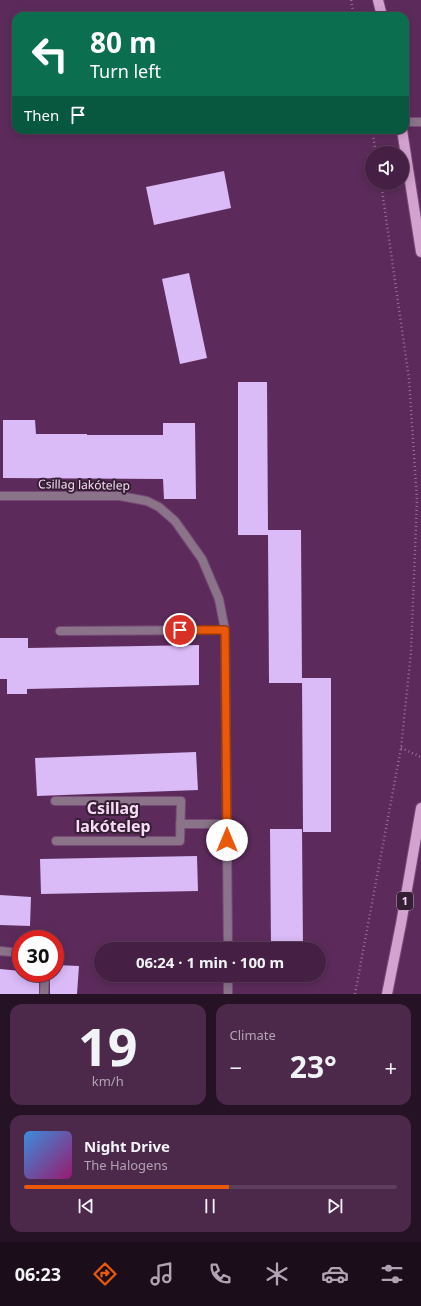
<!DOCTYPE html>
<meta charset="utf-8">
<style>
body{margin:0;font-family:"Noto Sans",sans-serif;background:#4c284b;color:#f1f3f6;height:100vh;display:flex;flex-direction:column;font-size:15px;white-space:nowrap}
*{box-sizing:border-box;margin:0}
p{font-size:13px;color:#b0a3b2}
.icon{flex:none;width:22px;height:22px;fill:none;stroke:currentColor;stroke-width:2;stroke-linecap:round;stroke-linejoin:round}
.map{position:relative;height:994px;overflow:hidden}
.side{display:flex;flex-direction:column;gap:10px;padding:10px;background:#261225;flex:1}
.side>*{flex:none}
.hud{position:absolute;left:12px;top:12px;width:397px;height:122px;border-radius:12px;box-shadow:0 2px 10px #0003,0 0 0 1px #5d3e5d;background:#0b6e4f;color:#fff;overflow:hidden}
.buttons{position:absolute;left:365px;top:146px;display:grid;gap:8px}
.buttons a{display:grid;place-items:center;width:44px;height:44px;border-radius:50%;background:#452044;box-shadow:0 2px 10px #0003,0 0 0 1px #5d3e5d;font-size:20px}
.speed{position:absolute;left:12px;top:930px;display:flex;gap:8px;font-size:20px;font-weight:700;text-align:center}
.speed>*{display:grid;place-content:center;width:52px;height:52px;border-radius:50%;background:#452044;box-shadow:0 2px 10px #0003,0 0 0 1px #5d3e5d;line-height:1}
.speed .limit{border:6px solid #d22;background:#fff;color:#111}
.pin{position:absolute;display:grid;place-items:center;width:34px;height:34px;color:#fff;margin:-17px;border:2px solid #fff;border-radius:50%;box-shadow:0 1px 4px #0007}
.me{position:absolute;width:44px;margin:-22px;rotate:0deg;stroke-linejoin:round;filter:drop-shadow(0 0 3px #0008)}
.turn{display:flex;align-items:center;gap:14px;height:84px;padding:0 12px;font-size:18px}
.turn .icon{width:52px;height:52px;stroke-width:2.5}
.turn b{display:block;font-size:28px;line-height:34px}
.then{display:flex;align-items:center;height:38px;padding:0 12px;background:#0003;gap:8px;font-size:15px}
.big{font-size:30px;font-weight:700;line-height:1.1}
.side .widget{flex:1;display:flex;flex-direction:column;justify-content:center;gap:6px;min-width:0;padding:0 14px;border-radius:12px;background:#4c284b}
.side .dial{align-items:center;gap:0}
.dial b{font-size:52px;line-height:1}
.song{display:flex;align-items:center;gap:12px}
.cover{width:48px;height:48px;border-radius:6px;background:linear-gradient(135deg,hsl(210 70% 55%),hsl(320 70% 35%))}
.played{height:4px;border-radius:2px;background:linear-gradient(90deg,#ea580c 55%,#5d3e5d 55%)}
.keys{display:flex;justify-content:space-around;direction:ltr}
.heat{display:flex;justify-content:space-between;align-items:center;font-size:22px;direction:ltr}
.side .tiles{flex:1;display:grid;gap:10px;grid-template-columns:1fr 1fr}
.widget:last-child{grid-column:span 2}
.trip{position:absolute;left:94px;top:942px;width:232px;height:40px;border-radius:20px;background:#452044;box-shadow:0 2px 10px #0003,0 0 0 1px #5d3e5d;font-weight:700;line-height:40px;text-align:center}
.tabs{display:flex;height:64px;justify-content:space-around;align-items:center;background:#1c0d1b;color:#b0a3b2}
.tabs .icon{width:28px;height:28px}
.tabs .current{color:#ea580c}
.tabs b{font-size:18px;color:#f1f3f6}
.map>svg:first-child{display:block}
</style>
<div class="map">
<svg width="421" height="994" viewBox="0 0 421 994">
<rect width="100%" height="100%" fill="#5c2b5b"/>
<path fill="#dabaf7" d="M224 171 231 208 154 225 146 187Z
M189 273 207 358 180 364 162 279Z
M238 382H267L268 530H301L302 683H269L268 535H238Z
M3 420H35L36 434H87V435H163V423H195L196 499H164L163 479 3 478Z
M0 638H28V648L199 645V685L27 689V694H7V679H0Z
M302 678H331V832H303Z
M196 752 198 790 37 796 35 758Z
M270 829H302L303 949H271Z
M197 856 198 891 41 894 40 859Z
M0 895 31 897 30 926 0 925Z
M55 965 79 966 77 994H50V973H55Z
M0 969 21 971V973H39V994H0Z
M271 975H303V983H271Z"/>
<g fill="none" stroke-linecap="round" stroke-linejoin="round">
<defs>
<path id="service" d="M60 631 225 630
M55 801H181L180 841H56
M180 824H227"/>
<path id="minor" d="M405 122H421
M0 496H120L147 501 159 507 175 521 202 559 219 599 225 630 228 949
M0 951 21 953
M228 975V994
M44 994 45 973"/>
<path id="primary" d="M378 0 382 16
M402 130 421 252
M387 994 401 924 421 808"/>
</defs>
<use href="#service" stroke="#784b77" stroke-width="10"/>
<use href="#minor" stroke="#784b77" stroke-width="10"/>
<use href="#primary" stroke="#784b77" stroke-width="12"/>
<path stroke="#996f97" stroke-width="2.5" stroke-dasharray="1 3" stroke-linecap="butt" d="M351 0 354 16
M372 130 376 153
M401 748 421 757
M355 994 401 748 411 652 417 500 409 379 381 183"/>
<use href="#service" stroke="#8b7389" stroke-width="8"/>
<use href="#minor" stroke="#8b7389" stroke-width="8"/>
<use href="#primary" stroke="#d3a2cf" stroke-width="10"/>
</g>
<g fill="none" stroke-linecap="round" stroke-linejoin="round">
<defs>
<path id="route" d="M180 630H225L227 840"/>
</defs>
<use href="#route" stroke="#983908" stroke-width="10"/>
<use href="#route" stroke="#ea580c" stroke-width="7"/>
</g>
<g text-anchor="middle" stroke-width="4" stroke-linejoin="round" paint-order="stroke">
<rect fill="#351f34" stroke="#bea3bc" stroke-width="1" x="397" y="892" width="16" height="18" rx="3"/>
<g font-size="11" font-weight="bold" fill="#f9dbf6">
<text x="405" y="905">1</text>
</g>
<g font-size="12" fill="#f9dbf6" stroke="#351f34">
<text transform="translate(84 485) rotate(1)" y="4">Csillag lakótelep</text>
</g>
<g font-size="16" font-weight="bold" fill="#f9dbf6" stroke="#351f34">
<text x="113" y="814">Csillag<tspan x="113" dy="18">lakótelep</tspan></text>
</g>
</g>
</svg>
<div class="buttons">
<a><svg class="icon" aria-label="sound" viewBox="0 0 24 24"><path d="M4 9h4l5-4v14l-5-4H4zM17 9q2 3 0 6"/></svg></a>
</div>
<div class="speed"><div class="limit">30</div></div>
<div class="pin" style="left:180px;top:630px;background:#d93025"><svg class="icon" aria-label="arrive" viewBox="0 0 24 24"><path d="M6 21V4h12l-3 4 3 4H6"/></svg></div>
<svg class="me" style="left:227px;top:840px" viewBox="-20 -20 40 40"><circle r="19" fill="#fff"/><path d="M0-13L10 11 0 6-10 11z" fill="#ea580c"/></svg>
<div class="trip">06:24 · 1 min · 100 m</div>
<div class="hud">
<div class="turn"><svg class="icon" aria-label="left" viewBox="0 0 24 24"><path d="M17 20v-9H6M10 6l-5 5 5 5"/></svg><div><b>80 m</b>Turn left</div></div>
<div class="then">Then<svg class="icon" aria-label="arrive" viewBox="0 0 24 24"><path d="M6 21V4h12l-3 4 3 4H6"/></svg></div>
</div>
</div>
<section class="side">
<div class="tiles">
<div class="widget dial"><b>19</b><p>km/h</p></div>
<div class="widget"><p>Climate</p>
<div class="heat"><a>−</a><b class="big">23°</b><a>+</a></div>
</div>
<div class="widget">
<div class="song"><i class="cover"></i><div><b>Night Drive</b><p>The Halogens</p></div></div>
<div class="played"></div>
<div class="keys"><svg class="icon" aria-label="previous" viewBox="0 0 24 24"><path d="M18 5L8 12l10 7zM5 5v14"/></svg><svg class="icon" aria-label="pause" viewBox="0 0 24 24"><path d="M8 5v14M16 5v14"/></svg><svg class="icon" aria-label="next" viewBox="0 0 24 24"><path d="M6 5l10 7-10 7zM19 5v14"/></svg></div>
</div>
</div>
</section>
<nav class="tabs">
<b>06:23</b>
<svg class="icon current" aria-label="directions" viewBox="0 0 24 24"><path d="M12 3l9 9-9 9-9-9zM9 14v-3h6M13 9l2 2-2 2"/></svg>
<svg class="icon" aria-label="music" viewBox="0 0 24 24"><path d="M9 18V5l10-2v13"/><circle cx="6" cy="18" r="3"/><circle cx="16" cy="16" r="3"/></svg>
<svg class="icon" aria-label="phone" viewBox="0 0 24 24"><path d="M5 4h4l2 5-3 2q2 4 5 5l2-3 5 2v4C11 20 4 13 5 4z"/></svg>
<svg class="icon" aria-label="climate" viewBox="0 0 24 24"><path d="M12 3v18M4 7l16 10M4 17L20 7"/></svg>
<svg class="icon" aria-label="car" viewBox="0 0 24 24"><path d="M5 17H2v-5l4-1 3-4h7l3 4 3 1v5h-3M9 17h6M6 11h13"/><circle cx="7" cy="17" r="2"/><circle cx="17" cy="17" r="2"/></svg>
<svg class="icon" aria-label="filters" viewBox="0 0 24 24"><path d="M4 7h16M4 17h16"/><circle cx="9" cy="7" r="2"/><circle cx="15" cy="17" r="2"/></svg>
</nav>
